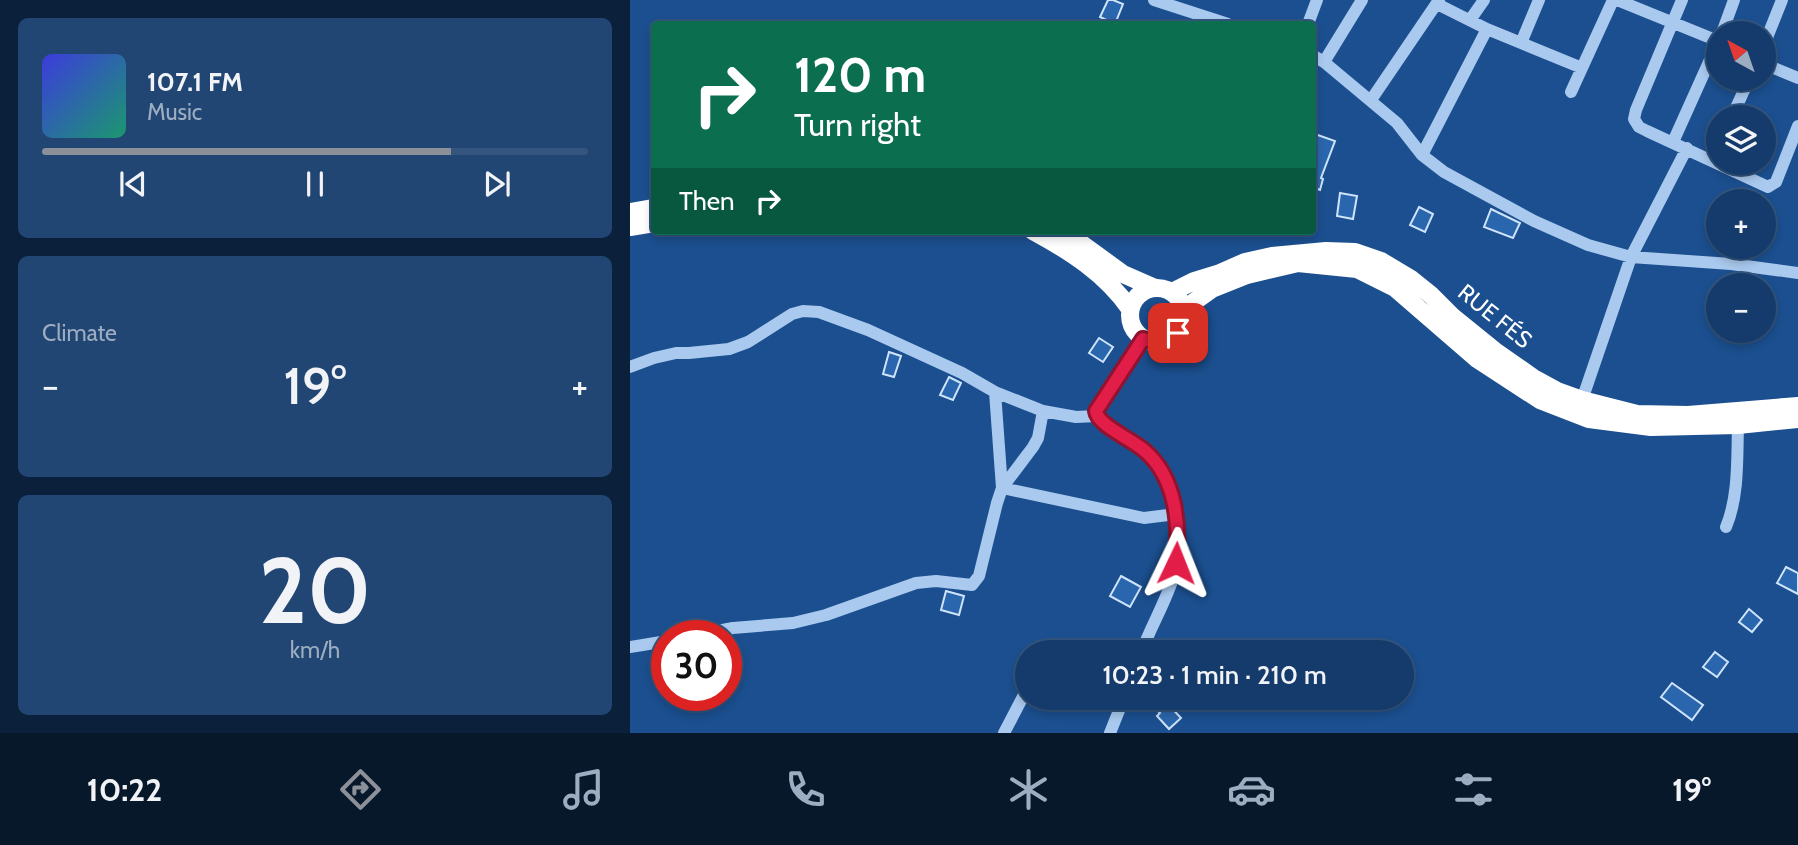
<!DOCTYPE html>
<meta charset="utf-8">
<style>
body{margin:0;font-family:Cabin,sans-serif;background:#214673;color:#f1f3f6;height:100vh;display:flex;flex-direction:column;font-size:26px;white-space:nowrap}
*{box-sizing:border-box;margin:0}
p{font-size:23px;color:#9dadc1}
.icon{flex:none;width:38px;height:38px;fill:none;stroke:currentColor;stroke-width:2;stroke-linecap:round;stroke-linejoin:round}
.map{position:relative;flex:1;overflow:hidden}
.sheet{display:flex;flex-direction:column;gap:18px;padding:18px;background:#0b203b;width:630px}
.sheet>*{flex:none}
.banner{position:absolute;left:21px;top:21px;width:665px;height:214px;border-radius:7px;box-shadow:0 4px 10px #0003,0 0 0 2px #33557e;background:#0b6e4f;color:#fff;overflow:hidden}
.needle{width:46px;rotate:320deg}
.buttons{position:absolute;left:1076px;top:21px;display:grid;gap:14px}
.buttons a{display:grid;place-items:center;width:70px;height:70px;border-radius:50%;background:#143b6b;box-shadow:0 4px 10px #0003,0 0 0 2px #33557e;font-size:35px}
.speed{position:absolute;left:21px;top:620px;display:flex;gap:14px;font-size:35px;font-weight:700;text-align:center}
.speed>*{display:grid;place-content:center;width:91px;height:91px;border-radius:50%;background:#143b6b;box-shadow:0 4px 10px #0003,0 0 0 2px #33557e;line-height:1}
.speed .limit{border:10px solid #d22;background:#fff;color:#111}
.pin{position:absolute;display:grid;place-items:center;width:60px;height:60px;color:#fff;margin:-30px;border-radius:14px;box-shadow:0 4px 10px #0006}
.me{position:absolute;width:77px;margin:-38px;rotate:2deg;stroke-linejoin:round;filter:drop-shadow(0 0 5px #0008)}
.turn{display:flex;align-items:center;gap:24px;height:147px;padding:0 28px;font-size:32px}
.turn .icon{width:91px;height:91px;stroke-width:2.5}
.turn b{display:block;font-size:49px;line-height:60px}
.then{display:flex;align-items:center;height:66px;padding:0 28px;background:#0003;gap:14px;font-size:26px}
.big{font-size:52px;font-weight:600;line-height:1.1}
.sheet .card{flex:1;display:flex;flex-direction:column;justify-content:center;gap:10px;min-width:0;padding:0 24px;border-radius:10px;background:#214673}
.sheet .dial{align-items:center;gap:0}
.dial b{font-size:91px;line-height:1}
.song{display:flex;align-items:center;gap:21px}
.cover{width:84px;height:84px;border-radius:10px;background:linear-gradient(135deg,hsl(240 70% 55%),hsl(160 70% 35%))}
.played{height:7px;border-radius:4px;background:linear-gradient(90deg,#8c9099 75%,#33557e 75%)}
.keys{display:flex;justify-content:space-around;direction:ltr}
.heat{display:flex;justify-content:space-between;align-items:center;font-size:38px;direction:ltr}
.trip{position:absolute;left:385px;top:640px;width:399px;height:70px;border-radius:35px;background:#143b6b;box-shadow:0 4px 10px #0003,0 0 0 2px #33557e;font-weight:600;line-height:70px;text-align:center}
.menu{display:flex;height:112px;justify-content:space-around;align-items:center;background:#08182b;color:#9dadc1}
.menu .icon{width:49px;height:49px}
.menu .on{color:#8c9099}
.menu b{font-size:32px;color:#f1f3f6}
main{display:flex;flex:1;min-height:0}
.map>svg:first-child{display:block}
</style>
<main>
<section class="sheet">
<div class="card">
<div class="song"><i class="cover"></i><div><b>107.1 FM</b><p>Music</p></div></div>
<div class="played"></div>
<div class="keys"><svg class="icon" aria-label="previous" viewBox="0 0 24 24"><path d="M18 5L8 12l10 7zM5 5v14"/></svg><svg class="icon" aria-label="pause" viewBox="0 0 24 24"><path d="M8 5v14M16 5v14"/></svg><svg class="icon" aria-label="next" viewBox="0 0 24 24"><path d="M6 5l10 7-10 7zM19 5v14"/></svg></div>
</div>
<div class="card"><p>Climate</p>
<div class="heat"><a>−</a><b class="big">19°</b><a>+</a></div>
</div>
<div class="card dial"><b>20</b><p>km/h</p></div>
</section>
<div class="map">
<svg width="1168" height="733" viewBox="0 0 1168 733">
<rect width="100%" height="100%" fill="#1b4f8f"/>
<path fill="#2a66ad" stroke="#cfe3fa" stroke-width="2" d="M478 0H483L493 4 485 24 470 17Z
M682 133 705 141 691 178 693 179 690 190 682 187Z
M710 193 727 196 723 219 707 216Z
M789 207 803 214 795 232 780 225Z
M861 209 890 223 883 238 854 227Z
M469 338 483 347 473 362 459 353Z
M259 352 271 356 264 377 253 374Z
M319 377 331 383 323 400 310 395Z
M1156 567 1168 573V594L1147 583Z
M491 576 511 587 500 607 480 596Z
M316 591 334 596 329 615 311 610Z
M1119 609 1132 620 1122 632 1109 622Z
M1085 652 1098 662 1087 677 1073 667Z
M1042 683 1073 705 1062 720 1031 697Z
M535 701 551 718 539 729 527 716 530 713 526 709Z"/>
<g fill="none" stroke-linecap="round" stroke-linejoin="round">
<path stroke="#a9c9ee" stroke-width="12" d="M524 0 598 24
M987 0 1088 41
M1052 0 1006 110 1004 119 1009 127 1017 131 1138 187 1146 182 1168 126
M840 20 854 0
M678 24 687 0
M857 29 952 68
M1092 33 1104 0
M891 43 909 0
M1134 45 1152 0
M682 55 694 62 767 123 792 155 814 172 904 221 958 245 1001 257 1101 264 1168 273
M694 62 732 0
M1134 64 1168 78
M941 92 983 0
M741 100 809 0
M1102 117 1119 79
M1043 142 1088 42
M792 155 857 29 807 4
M1082 161 1088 146
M0 367 24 358 46 353H59L99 349 118 342 162 314 173 311 189 312 238 330 332 373 365 392 413 411 446 417 466 416
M365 392 372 488 514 518 546 514
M952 400 1001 257 1057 148
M1096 527C1109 496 1107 458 1108 425
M66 635 103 628 163 623 196 615 286 583 306 581 342 585 349 576 367 503 372 488 403 447 408 438 413 411
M0 647 37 641
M511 653C521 626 537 600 545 572 552 547 546 494 532 471 526 461 516 451 506 444 494 435 468 427 466 411L513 339
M374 733 397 689
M480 733 494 698"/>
<path stroke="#fff" stroke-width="18" d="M0 212 24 208
M0 227 24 223
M403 231C440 251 476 274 500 309
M434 231 493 274 525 288
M500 315a27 27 0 1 1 54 0a27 27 0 1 1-54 0Z
M542 292 564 281 590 273 615 262 642 256 696 251 725 252 751 261 781 279 801 295 823 317 865 351 905 379 927 391 952 400 1007 414 1058 415 1168 406
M554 309 582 289 617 275 668 263 727 269 765 288 847 359 910 400 959 419 1021 427 1108 425 1168 419"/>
</g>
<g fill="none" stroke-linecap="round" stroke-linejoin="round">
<defs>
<path id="route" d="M546 563C550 524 546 478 515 451 502 439 468 426 466 411L513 339C527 343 535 342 548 333"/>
</defs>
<use href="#route" stroke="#92132f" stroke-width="18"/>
<use href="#route" stroke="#e11d48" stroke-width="12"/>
</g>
<g text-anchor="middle" stroke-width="7" stroke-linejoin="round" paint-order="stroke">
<g font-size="23" fill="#fff" stroke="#1b4f8f">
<text transform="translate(865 316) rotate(39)" y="8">RUE FÉS</text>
</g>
</g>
</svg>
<div class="buttons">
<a><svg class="needle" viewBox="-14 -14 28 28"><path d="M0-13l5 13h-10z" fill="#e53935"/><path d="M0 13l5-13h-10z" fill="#9dadc1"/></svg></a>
<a><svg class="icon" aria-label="layers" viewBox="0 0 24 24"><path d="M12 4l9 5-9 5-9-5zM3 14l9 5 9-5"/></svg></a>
<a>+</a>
<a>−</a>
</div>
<div class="speed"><div class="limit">30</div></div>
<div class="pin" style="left:548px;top:333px;background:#d93025"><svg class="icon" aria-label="arrive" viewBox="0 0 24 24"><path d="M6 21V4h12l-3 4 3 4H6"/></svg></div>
<svg class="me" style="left:546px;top:563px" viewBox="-20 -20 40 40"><path d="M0-17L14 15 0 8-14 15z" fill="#e11d48" stroke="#fff" stroke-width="4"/></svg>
<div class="trip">10:23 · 1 min · 210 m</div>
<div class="banner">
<div class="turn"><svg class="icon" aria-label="right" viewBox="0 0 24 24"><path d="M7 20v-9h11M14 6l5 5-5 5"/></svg><div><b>120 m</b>Turn right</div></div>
<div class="then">Then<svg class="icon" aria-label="right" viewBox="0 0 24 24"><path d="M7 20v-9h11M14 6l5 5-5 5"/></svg></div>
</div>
</div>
</main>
<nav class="menu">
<b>10:22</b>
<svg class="icon on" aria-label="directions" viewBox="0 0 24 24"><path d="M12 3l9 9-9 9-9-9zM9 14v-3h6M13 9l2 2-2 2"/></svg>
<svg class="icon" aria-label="music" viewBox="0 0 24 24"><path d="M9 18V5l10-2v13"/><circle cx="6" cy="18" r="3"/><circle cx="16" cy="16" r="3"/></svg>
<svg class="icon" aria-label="phone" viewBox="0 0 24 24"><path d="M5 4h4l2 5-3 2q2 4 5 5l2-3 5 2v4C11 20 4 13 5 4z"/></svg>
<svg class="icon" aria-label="climate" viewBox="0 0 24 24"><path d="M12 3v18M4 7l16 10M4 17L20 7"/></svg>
<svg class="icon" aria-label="car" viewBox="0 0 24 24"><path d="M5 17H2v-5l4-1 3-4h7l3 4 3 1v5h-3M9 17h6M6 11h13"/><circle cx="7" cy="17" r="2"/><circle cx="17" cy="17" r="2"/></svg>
<svg class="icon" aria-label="filters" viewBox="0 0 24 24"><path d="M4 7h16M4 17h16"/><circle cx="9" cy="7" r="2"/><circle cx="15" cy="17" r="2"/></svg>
<b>19°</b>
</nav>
